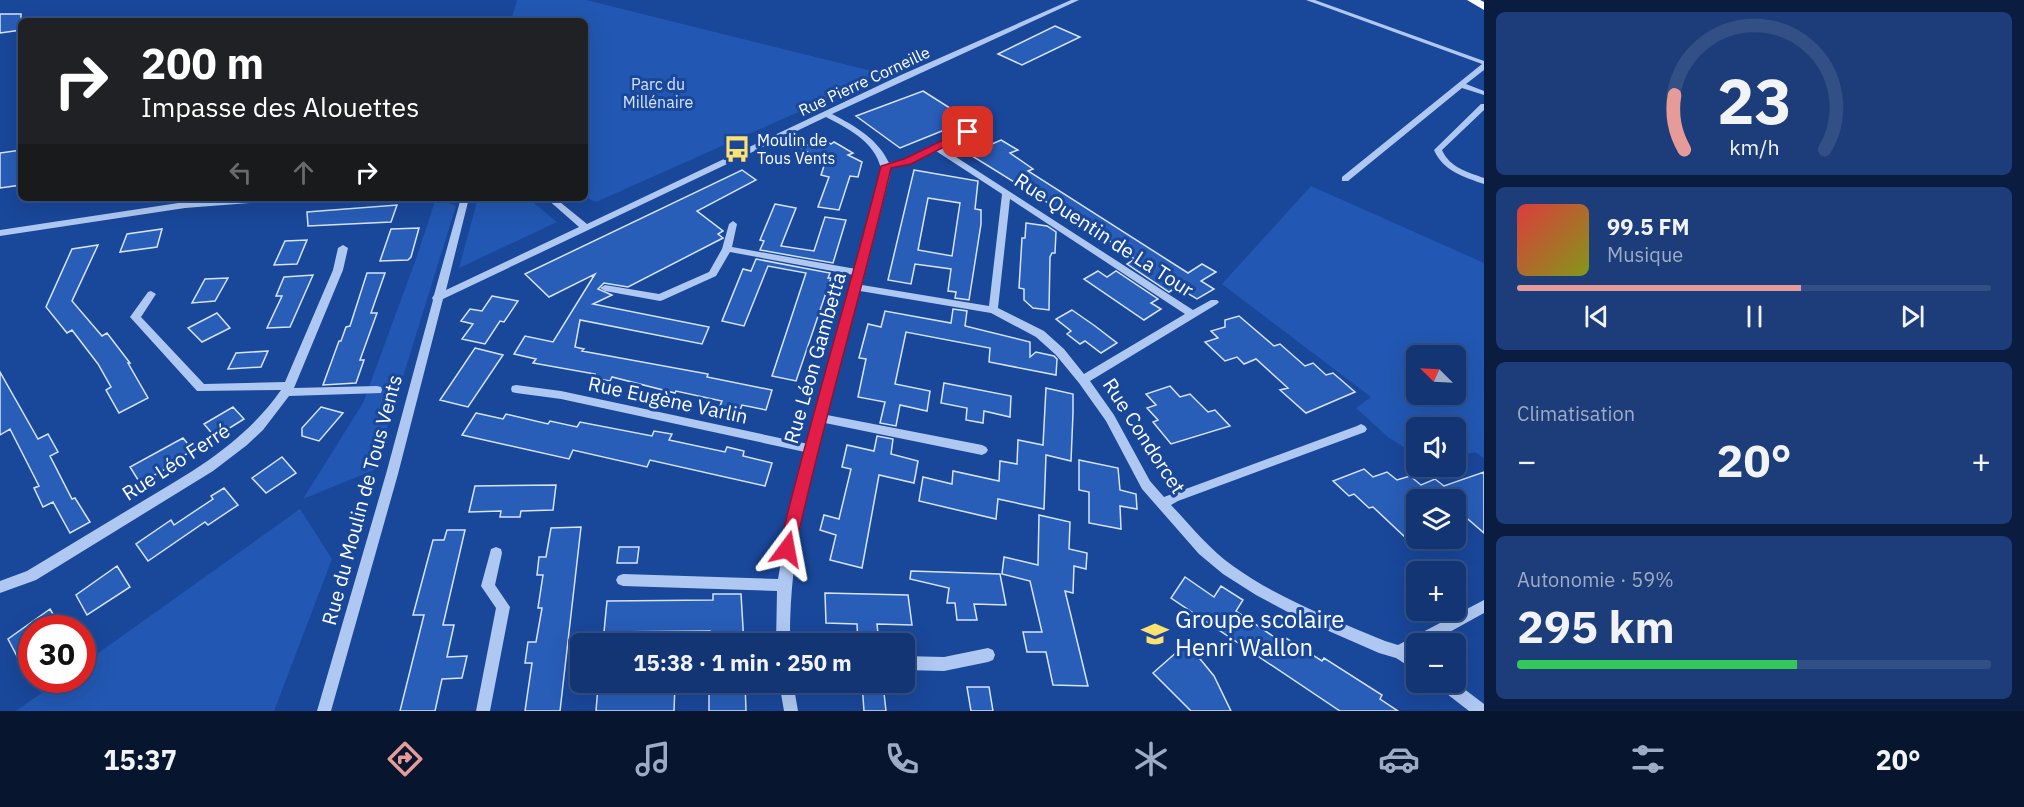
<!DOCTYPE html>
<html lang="fr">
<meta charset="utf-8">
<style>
body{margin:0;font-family:"IBM Plex Sans",sans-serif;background:#1c3d79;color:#f1f3f6;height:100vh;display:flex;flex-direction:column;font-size:22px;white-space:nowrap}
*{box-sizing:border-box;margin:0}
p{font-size:20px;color:#9dabc5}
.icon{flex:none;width:33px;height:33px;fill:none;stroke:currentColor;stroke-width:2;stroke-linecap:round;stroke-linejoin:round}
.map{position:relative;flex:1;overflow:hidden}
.details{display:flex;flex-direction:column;gap:12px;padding:12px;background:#0a1d40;width:540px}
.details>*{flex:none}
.top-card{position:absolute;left:18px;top:18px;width:570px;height:183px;border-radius:9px;box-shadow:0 6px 24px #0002,0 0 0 2px #325086;background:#202124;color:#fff;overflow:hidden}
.needle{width:39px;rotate:294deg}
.controls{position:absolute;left:1406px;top:345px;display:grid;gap:12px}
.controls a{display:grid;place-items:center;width:60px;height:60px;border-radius:9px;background:#133574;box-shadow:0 6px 24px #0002,0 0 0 2px #325086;font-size:30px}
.speed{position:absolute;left:18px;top:615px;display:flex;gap:12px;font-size:30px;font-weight:700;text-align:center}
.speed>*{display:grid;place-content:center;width:78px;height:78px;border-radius:50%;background:#133574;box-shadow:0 6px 24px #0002,0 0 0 2px #325086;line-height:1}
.speed .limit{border:9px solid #d22;background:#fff;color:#111}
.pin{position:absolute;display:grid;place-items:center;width:51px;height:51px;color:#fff;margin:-26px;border-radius:12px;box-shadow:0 3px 9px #0006}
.me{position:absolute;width:66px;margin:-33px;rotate:13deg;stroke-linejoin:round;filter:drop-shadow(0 0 4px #0008)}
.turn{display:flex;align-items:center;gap:21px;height:126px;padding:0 24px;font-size:27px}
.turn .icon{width:78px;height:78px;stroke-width:2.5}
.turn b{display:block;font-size:42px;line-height:51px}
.lanes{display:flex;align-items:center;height:57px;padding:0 24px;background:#0003;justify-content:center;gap:30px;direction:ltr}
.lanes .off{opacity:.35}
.big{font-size:45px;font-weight:800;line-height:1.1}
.details .widget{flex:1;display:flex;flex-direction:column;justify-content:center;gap:9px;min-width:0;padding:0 21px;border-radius:9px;background:#1c3d79}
.details .dial{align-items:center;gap:0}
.dial svg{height:156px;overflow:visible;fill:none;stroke:#325086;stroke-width:7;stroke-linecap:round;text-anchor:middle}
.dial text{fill:#f1f3f6;stroke:none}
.song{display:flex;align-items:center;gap:18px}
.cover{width:72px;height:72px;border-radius:9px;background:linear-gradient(135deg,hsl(0 70% 55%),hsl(70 70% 35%))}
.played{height:6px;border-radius:3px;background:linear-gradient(90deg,#e69b98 60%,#325086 60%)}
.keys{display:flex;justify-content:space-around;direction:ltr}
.heat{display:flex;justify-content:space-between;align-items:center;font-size:33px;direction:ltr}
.charge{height:9px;border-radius:4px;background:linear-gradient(90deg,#34c759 59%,#325086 0)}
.trip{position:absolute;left:570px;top:633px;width:345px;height:60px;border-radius:9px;background:#133574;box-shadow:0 6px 24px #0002,0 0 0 2px #325086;font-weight:800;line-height:60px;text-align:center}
.tab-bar{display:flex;height:96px;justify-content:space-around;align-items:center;background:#08152e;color:#9dabc5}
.tab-bar .icon{width:42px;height:42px}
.tab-bar .selected{color:#e69b98}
.tab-bar b{font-size:27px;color:#f1f3f6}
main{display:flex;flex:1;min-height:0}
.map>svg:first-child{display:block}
</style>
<main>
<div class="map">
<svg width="1484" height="711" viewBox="0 0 1484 711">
<rect width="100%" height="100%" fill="#19479a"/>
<path fill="#2258b3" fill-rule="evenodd" d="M517 0H586L884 74 596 202 585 197V21H511Z
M1311 186 1484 263V458L1475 452 1455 457V428H1416V455L1388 437 1356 408 1371 397 1222 284ZM1416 356H1455V394H1416Z
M436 198 456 206 374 470 303 499 363 403 416 259Z
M478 198H528L557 222 459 268Z
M300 509 332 559 274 711H16L60 680H82L83 664Z"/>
<path fill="#285db8" stroke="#d6e4fc" stroke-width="1.5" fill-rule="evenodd" d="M0 14H21V30L0 33Z
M1055 26 1080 37 1022 65 998 54Z
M923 91 969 120 900 148 856 116Z
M822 138 831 144 834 142 841 146 853 153 848 155 862 162 858 177 850 176 839 210 818 207 829 177 821 175 825 163 801 148Z
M1001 140 1018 150 1010 153 1033 169 1028 171 1188 273 1202 264 1216 272 1201 281 1214 289 1197 299 1177 287 1169 292 1127 264 1135 259 1111 244 1113 243 969 154Z
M21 150V185L0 188V153Z
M742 170 756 180 697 211 723 231 718 234 723 238 628 287 604 283 598 289 612 295 593 304 709 327 702 344 580 320 575 347 584 349 582 351 708 374 707 377 772 390 766 410 742 405 740 410 720 406 722 401 676 391 675 393 612 377 610 381 593 378 595 374 533 363 536 359 514 354 525 336 553 342 595 274 549 297 525 274Z
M914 170 978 181 975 209 981 210V224L969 300 955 298 956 292 948 291 951 269 915 264 911 284 888 280ZM928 198 960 203 952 256 918 250Z
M775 204 796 208 781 246 814 251 825 217 846 220 833 263 760 250 764 241 760 240Z
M397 205 391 222 308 226 307 212Z
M1026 223 1047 226 1056 232 1055 253H1052L1050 257 1049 310 1033 308 1024 300V289L1019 288 1022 238H1025Z
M419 228 411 257 408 260 380 261 391 229Z
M162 229 157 247 120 252 127 234Z
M307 240 297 264 274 265 285 241Z
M98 245 72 301 102 336 107 333 130 363H128L148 398 119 413 106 390 111 387 98 364 72 330 67 333 46 307 72 249Z
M756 259 830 273 828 278H831L796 381 772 376 806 273 768 266 744 326 722 321 743 269 751 271Z
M1098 271 1107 277 1116 271 1158 299 1151 303 1161 309 1144 320 1084 279Z
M367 273H385L371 313H377L360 360H364L356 383 323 385 339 341H341L346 327 350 326Z
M313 275 290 327 267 328 282 296H276L284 277Z
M228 278 215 301 192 303 205 279Z
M492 296 518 301 504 322 500 321 485 344 462 339 473 324 461 321 470 309 482 311Z
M953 309 967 311 965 326 1030 342V357L1036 352 1054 356 1057 359 1056 375 989 362 990 348 906 332 895 384 930 391 927 411 900 405 896 426 880 423 885 402 858 397 866 359 859 358 868 324 881 327 885 311 951 323Z
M1072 310 1095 326 1117 343 1101 353 1085 341 1080 344 1067 334 1071 331 1056 319Z
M217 313 230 328 202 342 188 328Z
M1239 316 1274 346 1280 344 1305 366 1313 363 1326 375 1333 373 1355 392 1306 413 1280 390 1288 388 1256 359 1244 364 1237 357 1225 361 1205 342 1218 338 1211 331 1225 327V320Z
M475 348 503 355 468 407 440 400Z
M268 351 261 367 228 369 236 353Z
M0 372 38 439 48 434 58 452 50 456 72 499 75 498 90 522 70 533 53 502 43 507 34 488 39 486 10 429 0 435Z
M944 383 1011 396 1010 417 984 411 983 423 966 420 967 408 941 403Z
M1170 386 1180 397 1190 394 1208 412 1215 410 1230 426 1171 444 1153 422 1158 420 1147 408 1156 405 1146 394Z
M1046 388 1073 394V413L1071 461 1046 455 1044 509 998 499 996 519 919 501 923 477 952 484 953 471 999 481 1000 461 1017 464 1018 440 1043 445Z
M233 407 244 419 215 437 204 424Z
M321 407 343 413 319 441 302 436V428Z
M476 413 503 419 506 414 548 424 550 421 577 427 580 422 652 436 654 431 672 434 669 440 725 452 727 447 744 451 743 456 772 463 765 486 650 460 647 467 573 450 569 459 462 435Z
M877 436 893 439 891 454 918 461 914 483 879 475 862 568 830 560 836 535 820 530 824 515 839 519 851 469 842 467 847 445 874 451Z
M183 438 193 450 172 463 173 465 140 483 130 467Z
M282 457 296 473 266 493 252 478Z
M1079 460 1118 468 1120 490 1136 494 1137 509 1120 506 1121 529 1089 523V492L1079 490Z
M1364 469 1373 477 1387 472 1397 480 1410 476 1421 485 1435 479 1444 486 1484 472V533L1455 508V500H1416V533L1406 538 1373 507 1369 508 1354 494 1349 496 1333 481Z
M556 485 553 510 521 511 520 517H500L501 511 469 512 475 486Z
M224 488 238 505 208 525 205 522 148 561 136 544 171 520 174 525 213 499 211 496Z
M1039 515 1070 522 1069 549 1087 553 1086 569 1074 566 1073 593 1065 591 1088 686 1053 685 1046 652H1027L1023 632H1042L1030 581 1002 574 1004 557 1038 565Z
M581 527 560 711H525L532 663H525L528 642H536L542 608H538L543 575H537L539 557H546L551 528Z
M447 530H465L443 625H454L447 657 467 656 462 678 442 679 435 711H400L424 615H413L433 540H444Z
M619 547H639L637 563H617Z
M117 566 130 587 87 615 76 595Z
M911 571 1000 574 1006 605 974 604 977 620H957L955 603H947L949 588 910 579Z
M1185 577 1214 597 1221 586 1243 600 1236 611 1283 643 1286 638 1322 661 1324 658 1382 695 1380 699 1398 711H1340L1171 598Z
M825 593 908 595 912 625 877 624 879 643 858 642 857 624 826 623Z
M713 594H741L744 644H710V631L604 632 607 601 713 600Z
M50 609 61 628H32V654L20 662 8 639Z
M1187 643 1214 676 1231 711H1191L1153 673Z
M709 682H745L746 711H709Z
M862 683 883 684 886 711H864Z
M675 685 674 711H596L598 686Z
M967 687H989L993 711H971Z"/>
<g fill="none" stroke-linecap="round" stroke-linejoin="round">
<path fill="#afc8f1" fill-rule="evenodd" d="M1071 0H1079L832 114C855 126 878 139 889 163L905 160 965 130H971V134L942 148 1193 310 1211 300H1217L1219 302 1217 304 1090 381 1114 415 1150 481 1164 497 1357 426 1361 424 1365 426 1367 429 1365 432 1178 501 1171 505C1191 526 1209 549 1233 566 1279 599 1333 619 1385 641L1398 645 1484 600V613L1428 644H1416V650L1412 653 1416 656V671L1396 658 1379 653 1299 618 1256 595 1223 574 1199 554 1142 489 1106 421 1079 383 1056 355 1036 337 991 313 860 291 827 415 982 445 986 447 988 450 986 453 982 455 825 423C804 499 789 565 790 644H776L777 591 623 586 618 584 616 580 618 576 623 574 778 579 788 522 805 452 561 399 516 393 512 392 511 389 512 386 516 385 561 391 808 444 854 275 730 252 716 276 663 300 660 301 605 291 600 288 605 285 659 294 709 272 722 249 729 224 733 221 737 224 732 247 856 269 882 175C879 144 851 130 826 117L443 299 398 474 331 711H317L386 474 433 300 432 298 434 295 461 198H469L446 290 579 227 546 198H555L587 224 901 75ZM936 151 1002 194 989 306 862 285 890 175 889 168 910 164ZM1010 199 1185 314 1084 374 1064 349 1044 331 998 308Z
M1306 0H1315L1484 61V70L1466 84 1484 91V95L1462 88 1348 181H1342V177L1482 64Z
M1481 104H1484V110L1442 150C1450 168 1468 172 1484 178V184C1464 177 1443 171 1434 150Z
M242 198H280L276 201 185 208 0 236V230L185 202Z
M343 245 348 248 343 270 294 388 377 386 381 387 382 390 381 393 289 396 263 430 247 445 213 471 36 580 0 593V581L27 571C64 549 101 526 138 504 192 472 244 443 281 390L197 391 130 317 148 292 151 291 156 294 141 317 204 384 285 382 333 270 338 248Z
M496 547 501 549 502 553 495 585 510 607 490 711H476L496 608 481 586 490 553 491 549Z
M988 648 993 650 995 655 993 660 988 662 944 671 904 670V656L944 657Z
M779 682H793L798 711H784Z
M1436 682H1455L1484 704V711H1469L1438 687Z"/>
<path fill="#fff" fill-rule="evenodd" d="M1467 0H1480L1484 2V10Z"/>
</g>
<path fill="#e11d48" stroke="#92132f" stroke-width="1.5" d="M964 130 973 132 911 164 891 168C861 296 823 421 795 549L793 555 787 557 781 555 779 549C809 421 849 294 881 166L904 159Z"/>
<defs>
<symbol id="bus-bare" viewBox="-9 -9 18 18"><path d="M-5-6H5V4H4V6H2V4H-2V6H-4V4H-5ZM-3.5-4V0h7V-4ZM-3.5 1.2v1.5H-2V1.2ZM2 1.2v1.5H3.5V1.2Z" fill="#ffe16f" stroke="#19479a" stroke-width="2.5" paint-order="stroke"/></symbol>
<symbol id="school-bare" viewBox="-9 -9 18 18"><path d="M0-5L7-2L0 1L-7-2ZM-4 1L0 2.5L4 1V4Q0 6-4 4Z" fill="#ffe16f" stroke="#19479a" stroke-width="2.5" paint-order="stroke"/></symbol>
</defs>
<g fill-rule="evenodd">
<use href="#bus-bare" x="718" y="130" width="38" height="38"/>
<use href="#school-bare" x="1136" y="615" width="38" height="38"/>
</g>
<g text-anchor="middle" stroke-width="6" stroke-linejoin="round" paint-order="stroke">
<g font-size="16" fill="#fff" stroke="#19479a">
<text transform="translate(864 81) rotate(-25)" y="6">Rue Pierre Corneille</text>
</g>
<g font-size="16" fill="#d6e4fc" stroke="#19479a">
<text x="658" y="90">Parc du<tspan x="658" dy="18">Millénaire</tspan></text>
</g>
<g font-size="16" fill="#fff" stroke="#19479a" text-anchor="start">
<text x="757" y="146">Moulin de<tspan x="757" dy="18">Tous Vents</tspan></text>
</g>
<g font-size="20" fill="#fff" stroke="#19479a">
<text transform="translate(1104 235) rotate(33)" y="7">Rue Quentin de La Tour</text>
<text transform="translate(815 358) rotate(-74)" y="7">Rue Léon Gambetta</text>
<text transform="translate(668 400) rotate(12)" y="7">Rue Eugène Varlin</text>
<text transform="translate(1144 436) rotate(57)" y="7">Rue Condorcet</text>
<text transform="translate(176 462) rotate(-33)" y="7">Rue Léo Ferré</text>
<text transform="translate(362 500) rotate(-75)" y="7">Rue du Moulin de Tous Vents</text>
</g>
<g font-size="24" fill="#fff" stroke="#19479a" text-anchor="start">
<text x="1175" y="628">Groupe scolaire<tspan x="1175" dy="28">Henri Wallon</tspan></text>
</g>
</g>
</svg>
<div class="controls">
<a><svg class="needle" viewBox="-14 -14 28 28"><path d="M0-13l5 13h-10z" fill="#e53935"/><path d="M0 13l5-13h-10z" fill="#9dabc5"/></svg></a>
<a><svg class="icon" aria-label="sound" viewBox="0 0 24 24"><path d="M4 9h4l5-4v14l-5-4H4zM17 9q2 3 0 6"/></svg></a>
<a><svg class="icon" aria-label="layers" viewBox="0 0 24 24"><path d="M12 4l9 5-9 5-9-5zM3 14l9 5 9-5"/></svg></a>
<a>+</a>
<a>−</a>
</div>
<div class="speed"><div class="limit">30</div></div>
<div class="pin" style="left:968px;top:132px;background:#d93025"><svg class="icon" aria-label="arrive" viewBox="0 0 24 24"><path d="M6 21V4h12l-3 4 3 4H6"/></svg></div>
<svg class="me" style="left:787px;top:549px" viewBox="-20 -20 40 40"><path d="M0-17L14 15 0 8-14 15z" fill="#e11d48" stroke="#fff" stroke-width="4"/></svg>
<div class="trip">15:38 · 1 min · 250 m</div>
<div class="top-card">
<div class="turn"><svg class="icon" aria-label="right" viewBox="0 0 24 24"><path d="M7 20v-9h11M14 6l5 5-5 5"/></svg><div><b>200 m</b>Impasse des Alouettes</div></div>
<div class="lanes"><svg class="icon off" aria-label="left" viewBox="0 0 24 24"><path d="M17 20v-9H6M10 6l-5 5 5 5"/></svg><svg class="icon off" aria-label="ahead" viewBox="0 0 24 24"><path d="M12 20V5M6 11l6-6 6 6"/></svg><svg class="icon" aria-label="right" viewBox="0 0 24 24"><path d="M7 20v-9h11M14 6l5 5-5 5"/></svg></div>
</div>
</div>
<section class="details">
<div class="widget dial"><svg viewBox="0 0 100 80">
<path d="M14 69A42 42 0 1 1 86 69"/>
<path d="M14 69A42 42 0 0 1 9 41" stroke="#e69b98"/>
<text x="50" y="56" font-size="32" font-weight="700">23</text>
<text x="50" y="72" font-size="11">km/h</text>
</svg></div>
<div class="widget">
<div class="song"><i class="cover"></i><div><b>99.5 FM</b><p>Musique</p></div></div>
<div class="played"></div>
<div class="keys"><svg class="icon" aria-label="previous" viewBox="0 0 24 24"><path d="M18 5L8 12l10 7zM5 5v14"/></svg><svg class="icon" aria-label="pause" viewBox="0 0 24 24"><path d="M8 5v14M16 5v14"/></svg><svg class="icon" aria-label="next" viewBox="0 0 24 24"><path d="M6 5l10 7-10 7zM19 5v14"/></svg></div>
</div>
<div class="widget"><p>Climatisation</p>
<div class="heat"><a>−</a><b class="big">20°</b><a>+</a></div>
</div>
<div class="widget"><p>Autonomie · 59%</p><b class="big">295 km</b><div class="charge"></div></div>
</section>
</main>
<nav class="tab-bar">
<b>15:37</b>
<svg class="icon selected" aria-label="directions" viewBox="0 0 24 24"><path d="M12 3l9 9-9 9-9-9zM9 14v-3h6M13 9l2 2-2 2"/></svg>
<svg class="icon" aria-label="music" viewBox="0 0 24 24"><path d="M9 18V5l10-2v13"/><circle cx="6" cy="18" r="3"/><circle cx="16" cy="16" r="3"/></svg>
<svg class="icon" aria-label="phone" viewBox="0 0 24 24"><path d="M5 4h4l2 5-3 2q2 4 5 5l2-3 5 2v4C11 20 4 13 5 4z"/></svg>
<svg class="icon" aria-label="climate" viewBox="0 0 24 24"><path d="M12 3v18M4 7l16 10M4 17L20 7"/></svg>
<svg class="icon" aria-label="car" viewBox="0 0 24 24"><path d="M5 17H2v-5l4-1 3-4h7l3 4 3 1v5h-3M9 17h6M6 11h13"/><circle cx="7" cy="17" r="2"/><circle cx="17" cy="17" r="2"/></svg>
<svg class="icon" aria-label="filters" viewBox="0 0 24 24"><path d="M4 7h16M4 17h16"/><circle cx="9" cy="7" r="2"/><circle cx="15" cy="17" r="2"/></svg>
<b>20°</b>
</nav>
